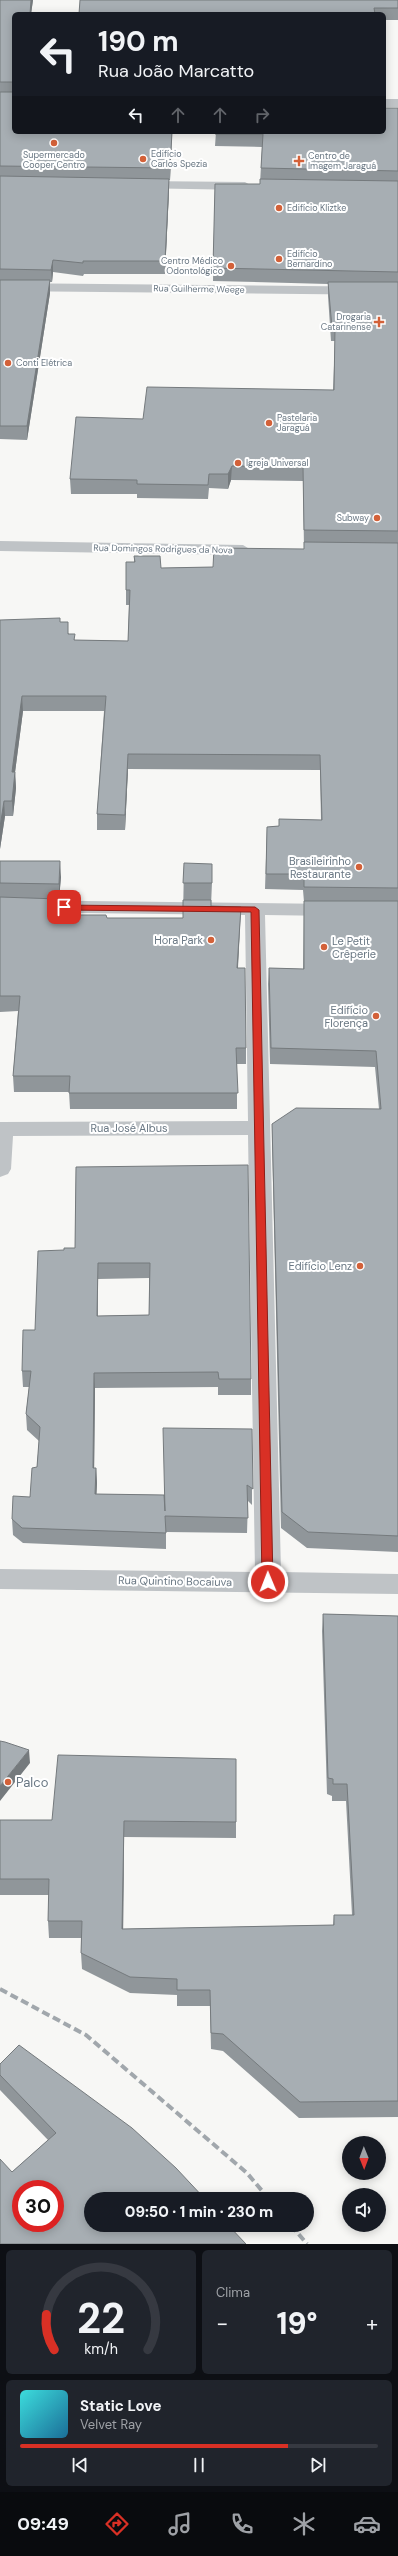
<!DOCTYPE html>
<html lang="pt">
<meta charset="utf-8">
<style>
body{margin:0;font-family:"DM Sans",sans-serif;background:#20242c;color:#f1f3f6;height:100vh;display:flex;flex-direction:column;font-size:15px;white-space:nowrap}
*{box-sizing:border-box;margin:0}
p{font-size:13px;color:#9ea1a6}
.icon{flex:none;width:22px;height:22px;fill:none;stroke:currentColor;stroke-width:2;stroke-linecap:round;stroke-linejoin:round}
.map{position:relative;height:2244px;overflow:hidden}
.drawer{display:flex;flex-direction:column;gap:6px;padding:6px;background:#0d0f14;flex:1}
.drawer>*{flex:none}
.banner{position:absolute;left:12px;top:12px;width:374px;height:122px;border-radius:6px;box-shadow:0 2px 10px #0003;background:#171b24;color:#f1f3f6;overflow:hidden}
.needle{width:26px;rotate:179deg}
.fabs{position:absolute;left:342px;top:2136px;display:grid;gap:8px}
.fabs a{display:grid;place-items:center;width:44px;height:44px;border-radius:50%;background:#171b24;box-shadow:0 2px 10px #0003;font-size:20px}
.speed{position:absolute;left:12px;top:2180px;display:flex;gap:8px;font-size:20px;font-weight:700;text-align:center}
.speed>*{display:grid;place-content:center;width:52px;height:52px;border-radius:50%;background:#171b24;box-shadow:0 2px 10px #0003;line-height:1}
.speed .limit{border:6px solid #d22;background:#fff;color:#111}
.pin{position:absolute;display:grid;place-items:center;width:34px;height:34px;color:#fff;margin:-17px;border-radius:8px;box-shadow:0 2px 6px #0006}
.me{position:absolute;width:44px;margin:-22px;rotate:359deg;stroke-linejoin:round;filter:drop-shadow(0 0 3px #0008)}
.turn{display:flex;align-items:center;gap:14px;height:84px;padding:0 20px;font-size:18px}
.turn .icon{width:52px;height:52px;stroke-width:2.5}
.turn b{display:block;font-size:28px;line-height:34px}
.lanes{display:flex;align-items:center;height:38px;padding:0 20px;background:#0003;justify-content:center;gap:20px;direction:ltr}
.lanes .off{opacity:.35}
.big{font-size:30px;font-weight:800;line-height:1.1}
.drawer .card{flex:1;display:flex;flex-direction:column;justify-content:center;gap:6px;min-width:0;padding:0 14px;border-radius:6px;background:#20242c}
.drawer .dial{align-items:center;gap:0}
.dial svg{height:104px;overflow:visible;fill:none;stroke:#363941;stroke-width:7;stroke-linecap:round;text-anchor:middle}
.dial text{fill:#f1f3f6;stroke:none}
.song{display:flex;align-items:center;gap:12px}
.cover{width:48px;height:48px;border-radius:6px;background:linear-gradient(135deg,hsl(180 70% 55%),hsl(200 70% 35%))}
.played{height:4px;border-radius:2px;background:linear-gradient(90deg,#d93025 75%,#363941 75%)}
.keys{display:flex;justify-content:space-around;direction:ltr}
.heat{display:flex;justify-content:space-between;align-items:center;font-size:22px;direction:ltr}
.drawer .tiles{flex:1;display:grid;gap:6px;grid-template-columns:1fr 1fr}
.card:last-child{grid-column:span 2}
.trip{position:absolute;left:84px;top:2192px;width:230px;height:40px;border-radius:20px;background:#171b24;box-shadow:0 2px 10px #0003;font-weight:800;line-height:40px;text-align:center}
.tabs{display:flex;height:64px;justify-content:space-around;align-items:center;background:#090b0e;color:#9ea1a6}
.tabs .icon{width:28px;height:28px}
.tabs .current{color:#d93025}
.tabs b{font-size:18px;color:#f1f3f6}
.map>svg:first-child{display:block}
</style>
<div class="map">
<svg width="398" height="2244" viewBox="0 0 398 2244">
<rect width="100%" height="100%" fill="#f7f7f5"/>
<g fill="none" stroke-linecap="round" stroke-linejoin="round">
<path fill="#bfc3c6" fill-rule="evenodd" d="M384 99H398V107H384Z
M139 181 245 182 252 186 245 190 134 188 132 185Z
M0 283 398 287V295L0 291Z
M0 541 243 545 251 550 243 555 0 551Z
M0 900 333 904 340 906 343 910 340 914 333 916 265 915 281 1572 398 1574V1594L0 1589V1569L255 1572 248 1135 13 1136 11 1169 8 1174 0 1177V1122L248 1121 245 915 0 912Z"/>
<path stroke="#a1a7ac" stroke-width="4" stroke-dasharray="8 4" stroke-linecap="butt" d="M0 1989 86 2035 247 2173 269 2199
M291 2225 307 2244"/>
</g>
<path fill="#90969a" fill-rule="evenodd" d="M0 0H33L31 14H14V132H172L170 180H169V191L165 274H84L83 276 53 272 52 282H50V293L27 440 0 439Z
M398 0V20H384V14H79Z
M398 108V1552L307 1548 281 1528 272 1140V1124L379 1109 375 1067 270 1064 268 984 269 968 303 969 304 902 303 890 265 889 267 827 279 826V819L321 820 320 770 128 769 125 830H97V814L104 711H23L15 772 16 788 13 816H5L0 849V620L60 622 69 634 75 640 128 641 129 605H126V590L134 562V556L161 568 213 567 304 549 303 481 231 480 228 489 209 488 208 499 137 498V494H71L70 479 143 419 333 390 335 341H331L328 296V284L213 281 215 184H260L262 147 215 146 216 132Z
M0 861 61 877 59 899H58V915L107 918H183L184 863 212 882 211 906 241 907 238 968 246 1048V1064H237V1109H70L69 1092H14L13 1076 18 1011 0 1012Z
M76 1167 251 1379V1395H218V1387L95 1388 94 1468H96L97 1483 96 1494 164 1495 252 1429V1505L248 1501 247 1533 166 1532V1549L23 1543 13 1535 12 1519 30 1497 37 1467 39 1441 27 1430 26 1414 29 1387H23L22 1371 35 1330 64 1250 75 1248ZM149 1278V1315L98 1316V1279Z
M323 1614 398 1616V2117L299 2118 223 2051 211 2049 210 2006H177V1995L130 1993 82 1969 81 1953V1938H49L48 1921 49 1895H0V1820L236 1822V1838L124 1837 123 1929 333 1925 334 1915H352L346 1801H332V1796L327 1794 322 1631Z
M0 2064 246 2244 12 2172 48 2140 0 2090Z"/>
<path fill="#757a7d" d="M31 0H33L31 14H30Z
M172 132 170 180V168Z
M169 179V191L165 274V261Z
M53 260V272L52 282 51 270Z
M50 280V293L27 440V426Z
M232 466 231 480 228 489V474Z
M22 696 23 711 13 788 12 772Z
M128 754V769L125 830V815Z
M15 772 16 788 13 816 12 801Z
M4 801 5 816 0 849V827Z
M60 861 61 877 59 899V884Z
M58 899 59 914 58 931 57 915Z
M241 907 240 923 237 984V968Z
M98 1263V1279L97 1332V1316Z
M94 1373 95 1388 94 1483 93 1468Z
M96 1468 97 1483 96 1510 95 1494Z
M29 1750 30 1763 0 1801V1786Z
M124 1821V1837L123 1946 122 1929Z"/>
<path fill="#a7aeb3" stroke="#757a7d" fill-rule="evenodd" d="M0 0H31L30 14H14V82H0Z
M80 0H398V8H374L375 14H79Z
M0 92H14V132H172L170 168 0 166Z
M384 108H398V171L261 168 263 134H215L216 132H384Z
M0 176 169 179 165 261H83V263L53 260 51 270 0 269Z
M260 179 398 181V272L213 268 215 184H260Z
M0 280H50L27 426H0Z
M328 282H398V531L304 530 303 467 232 466 228 474H209L208 485 137 484V480L70 479 76 417 143 419 147 387 334 390 335 328H332Z
M304 542 398 543V888L304 887V874H266L267 827 279 826V819L322 820 320 755 128 754 125 815 97 814 106 696H22L12 772H15L12 801H4L0 827V620L60 618V622H68V634H75L74 640 128 641 130 590H126V562H135L134 556H160L161 568 213 567 214 548 304 549Z
M0 861H60L59 884 0 883Z
M184 863 212 864V883H183Z
M0 897 58 899 57 915H106L107 918H183V900H211V906L241 907 237 968H245L246 1048H236L238 1093H69L70 1076H13L20 996H0Z
M304 901H398V1536L308 1532 282 1512 272 1124 296 1108 381 1109 376 1051 271 1048 269 968 304 969Z
M248 1165 251 1379H219L218 1372 94 1373 93 1468H96L95 1494 164 1495 165 1511 163 1428 252 1429 253 1489 247 1485 248 1518 165 1516 166 1533 22 1528 12 1519 13 1496 30 1497 32 1468 37 1467 40 1427 26 1414 31 1371H22L23 1330H35L38 1251 64 1250V1248H75L76 1167ZM98 1263H150L149 1315 97 1316Z
M323 1614 398 1616V2101L300 2102 223 2034 211 2033 210 1990H177V1979L130 1977 81 1953 82 1921H48L49 1879H0V1820H52L58 1755 236 1759V1822L124 1821 122 1929 334 1925V1915H354L347 1784H333V1779L328 1778Z
M0 1741 5 1742 29 1750 0 1786Z
M19 2045 132 2128 176 2168 205 2199H91V2225H228L246 2244H0V2159L12 2172 56 2133 0 2075V2064ZM21 2189H55V2223H21Z"/>
<path fill="#d93025" stroke="#8d1f18" d="M61 905 255 907 259 910 273 1582 268 1587 262 1582 251 912 64 910 60 907Z"/>
<g fill="#d36139" stroke="#fff" stroke-width="1.5">
<circle cx="54" cy="143" r="4"/>
<circle cx="143" cy="159" r="4"/>
<path d="M297 155h4v4h4v4h-4v4h-4v-4h-4v-4h4z"/>
<circle cx="279" cy="208" r="4"/>
<circle cx="279" cy="259" r="4"/>
<circle cx="231" cy="266" r="4"/>
<path d="M377 316h4v4h4v4h-4v4h-4v-4h-4v-4h4z"/>
<circle cx="8" cy="363" r="4"/>
<circle cx="269" cy="423" r="4"/>
<circle cx="238" cy="463" r="4"/>
<circle cx="377" cy="518" r="4"/>
<circle cx="359" cy="867" r="4"/>
<circle cx="211" cy="940" r="4"/>
<circle cx="324" cy="947" r="4"/>
<circle cx="376" cy="1016" r="4"/>
<circle cx="360" cy="1266" r="4"/>
<circle cx="8" cy="1782" r="4"/>
</g>
<g text-anchor="middle" stroke-width="4" stroke-linejoin="round" paint-order="stroke">
<g font-size="9" fill="#697783" stroke="#fff" text-anchor="start">
<text x="151" y="157">Edifício<tspan x="151" dy="10">Carlos Spezia</tspan></text>
<text x="54" y="158" text-anchor="middle">Supermercado<tspan x="54" dy="10">Cooper Centro</tspan></text>
<text x="308" y="159">Centro de<tspan x="308" dy="10">Imagem Jaraguá</tspan></text>
<text x="287" y="211">Edifício Kliztke</text>
<text x="287" y="257">Edifício<tspan x="287" dy="10">Bernardino</tspan></text>
<text x="223" y="264" text-anchor="end">Centro Médico<tspan x="223" dy="10">Odontológico</tspan></text>
<text x="371" y="320" text-anchor="end">Drogaria<tspan x="371" dy="10">Catarinense</tspan></text>
<text x="16" y="366">Conti Elétrica</text>
<text x="277" y="421">Pastelaria<tspan x="277" dy="10">Jaraguá</tspan></text>
<text x="246" y="466">Igreja Universal</text>
<text x="369" y="521" text-anchor="end">Subway</text>
</g>
<g font-size="9" fill="#697783" stroke="#fff">
<text transform="translate(199 289) rotate(1)" y="3">Rua Guilherme Weege</text>
<text transform="translate(163 549) rotate(1)" y="3">Rua Domingos Rodrigues da Nova</text>
</g>
<g font-size="11" fill="#697783" stroke="#fff" text-anchor="end">
<text x="351" y="865">Brasileirinho<tspan x="351" dy="13">Restaurante</tspan></text>
<text x="203" y="944">Hora Park</text>
<text x="332" y="945" text-anchor="start">Le Petit<tspan x="332" dy="13">Crêperie</tspan></text>
<text x="368" y="1014">Edifício<tspan x="368" dy="13">Florença</tspan></text>
<text x="352" y="1270">Edifício Lenz</text>
</g>
<g font-size="11" fill="#697783" stroke="#fff">
<text x="129" y="1132">Rua José Albus</text>
<text transform="translate(175 1581) rotate(1)" y="4">Rua Quintino Bocaiuva</text>
</g>
<g font-size="13" fill="#697783" stroke="#fff" text-anchor="start">
<text x="16" y="1787">Palco</text>
</g>
</g>
</svg>
<div class="fabs">
<a><svg class="needle" viewBox="-14 -14 28 28"><path d="M0-13l5 13h-10z" fill="#e53935"/><path d="M0 13l5-13h-10z" fill="#9ea1a6"/></svg></a>
<a><svg class="icon" aria-label="sound" viewBox="0 0 24 24"><path d="M4 9h4l5-4v14l-5-4H4zM17 9q2 3 0 6"/></svg></a>
</div>
<div class="speed"><div class="limit">30</div></div>
<div class="pin" style="left:64px;top:907px;background:#d93025"><svg class="icon" aria-label="arrive" viewBox="0 0 24 24"><path d="M6 21V4h12l-3 4 3 4H6"/></svg></div>
<svg class="me" style="left:268px;top:1582px" viewBox="-20 -20 40 40"><circle r="17" fill="#d93025" stroke="#fff" stroke-width="3"/><path d="M0-11L8 9 0 5-8 9z" fill="#fff"/></svg>
<div class="trip">09:50 · 1 min · 230 m</div>
<div class="banner">
<div class="turn"><svg class="icon" aria-label="left" viewBox="0 0 24 24"><path d="M17 20v-9H6M10 6l-5 5 5 5"/></svg><div><b>190 m</b>Rua João Marcatto</div></div>
<div class="lanes"><svg class="icon" aria-label="left" viewBox="0 0 24 24"><path d="M17 20v-9H6M10 6l-5 5 5 5"/></svg><svg class="icon off" aria-label="ahead" viewBox="0 0 24 24"><path d="M12 20V5M6 11l6-6 6 6"/></svg><svg class="icon off" aria-label="ahead" viewBox="0 0 24 24"><path d="M12 20V5M6 11l6-6 6 6"/></svg><svg class="icon off" aria-label="right" viewBox="0 0 24 24"><path d="M7 20v-9h11M14 6l5 5-5 5"/></svg></div>
</div>
</div>
<section class="drawer">
<div class="tiles">
<div class="card dial"><svg viewBox="0 0 100 80">
<path d="M14 69A42 42 0 1 1 86 69"/>
<path d="M14 69A42 42 0 0 1 8 42" stroke="#d93025"/>
<text x="50" y="56" font-size="32" font-weight="700">22</text>
<text x="50" y="72" font-size="11">km/h</text>
</svg></div>
<div class="card"><p>Clima</p>
<div class="heat"><a>−</a><b class="big">19°</b><a>+</a></div>
</div>
<div class="card">
<div class="song"><i class="cover"></i><div><b>Static Love</b><p>Velvet Ray</p></div></div>
<div class="played"></div>
<div class="keys"><svg class="icon" aria-label="previous" viewBox="0 0 24 24"><path d="M18 5L8 12l10 7zM5 5v14"/></svg><svg class="icon" aria-label="pause" viewBox="0 0 24 24"><path d="M8 5v14M16 5v14"/></svg><svg class="icon" aria-label="next" viewBox="0 0 24 24"><path d="M6 5l10 7-10 7zM19 5v14"/></svg></div>
</div>
</div>
</section>
<nav class="tabs">
<b>09:49</b>
<svg class="icon current" aria-label="directions" viewBox="0 0 24 24"><path d="M12 3l9 9-9 9-9-9zM9 14v-3h6M13 9l2 2-2 2"/></svg>
<svg class="icon" aria-label="music" viewBox="0 0 24 24"><path d="M9 18V5l10-2v13"/><circle cx="6" cy="18" r="3"/><circle cx="16" cy="16" r="3"/></svg>
<svg class="icon" aria-label="phone" viewBox="0 0 24 24"><path d="M5 4h4l2 5-3 2q2 4 5 5l2-3 5 2v4C11 20 4 13 5 4z"/></svg>
<svg class="icon" aria-label="climate" viewBox="0 0 24 24"><path d="M12 3v18M4 7l16 10M4 17L20 7"/></svg>
<svg class="icon" aria-label="car" viewBox="0 0 24 24"><path d="M5 17H2v-5l4-1 3-4h7l3 4 3 1v5h-3M9 17h6M6 11h13"/><circle cx="7" cy="17" r="2"/><circle cx="17" cy="17" r="2"/></svg>
</nav>
